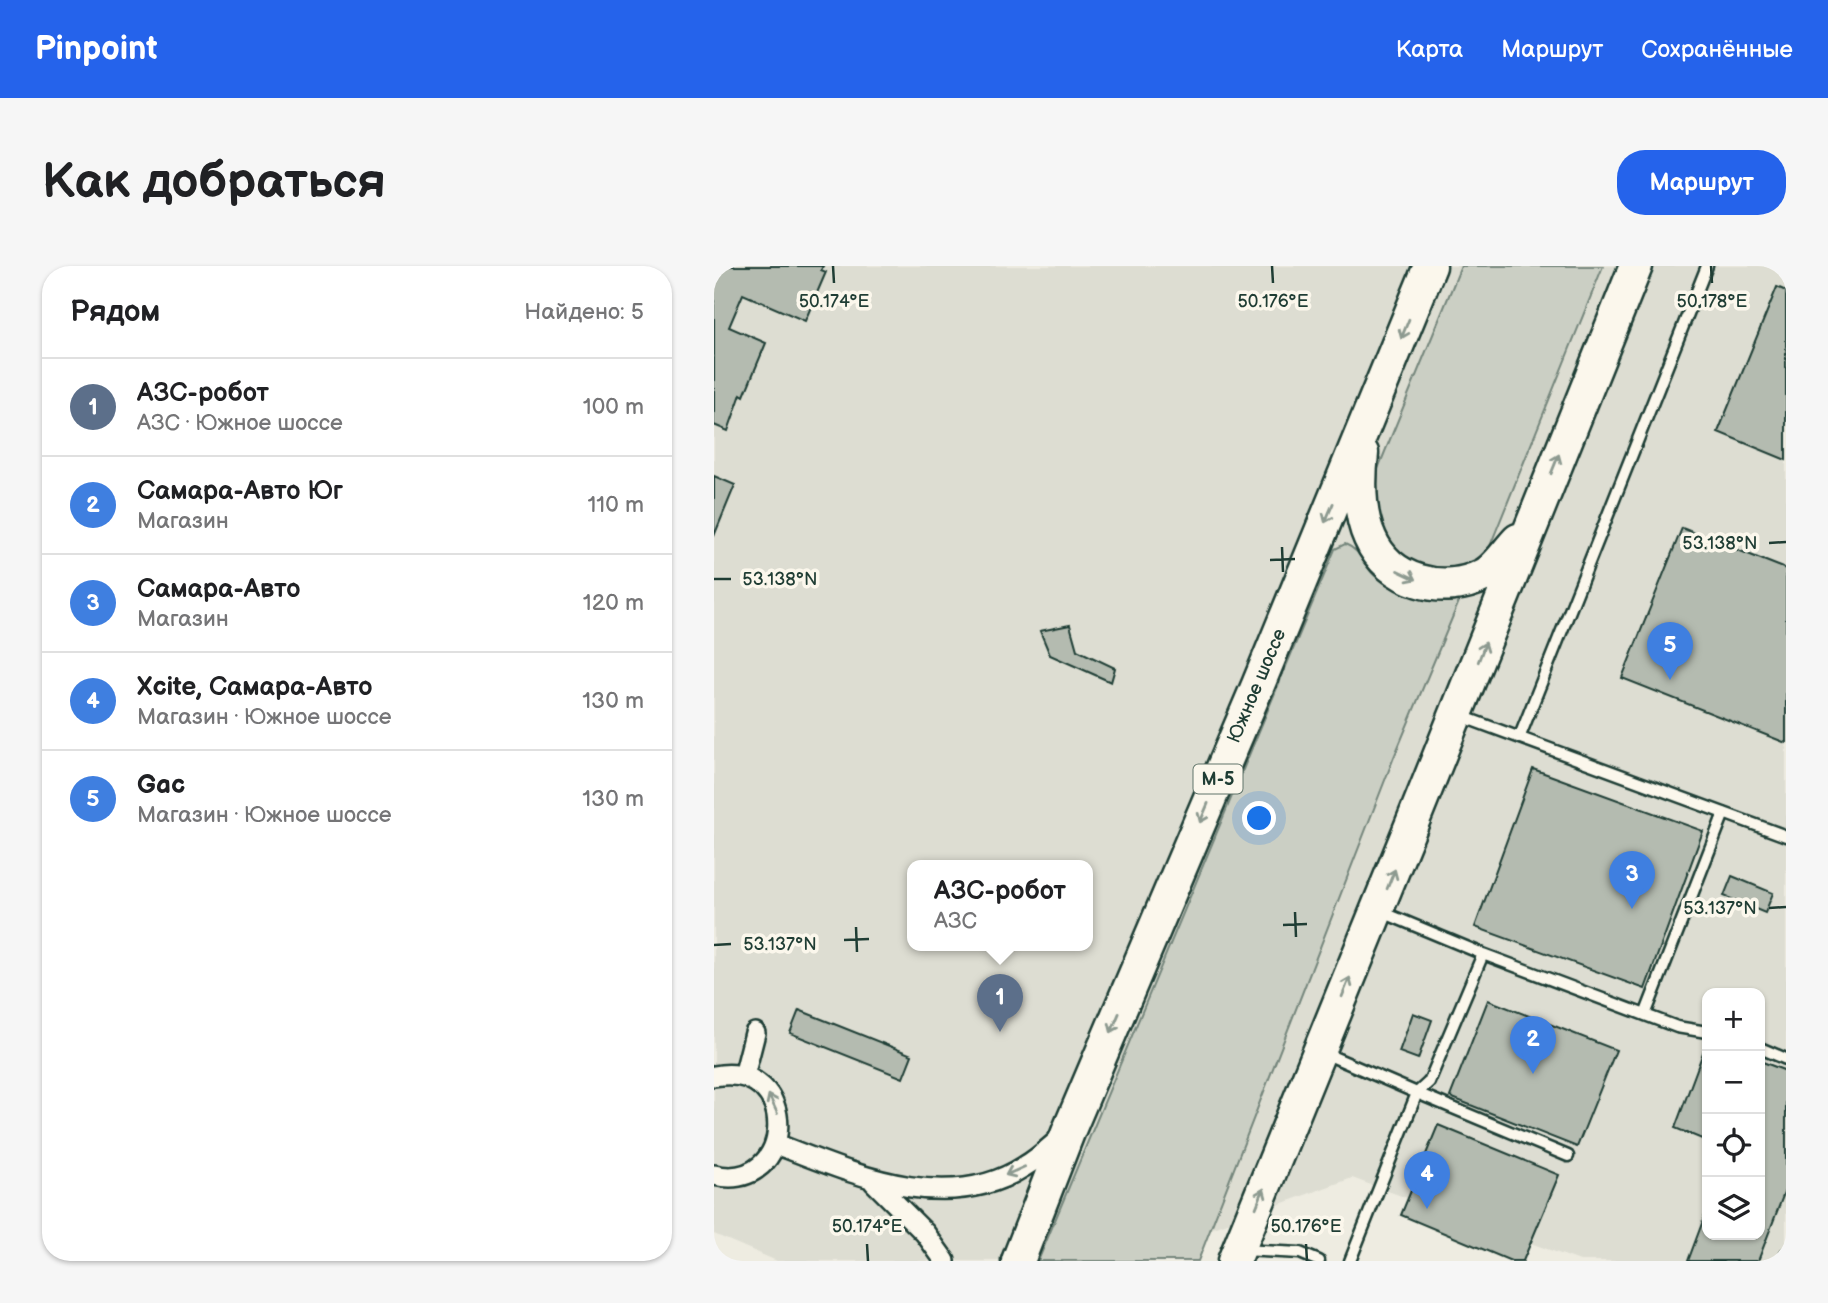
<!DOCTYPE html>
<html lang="ru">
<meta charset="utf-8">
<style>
:root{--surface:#fff;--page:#f6f6f6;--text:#202124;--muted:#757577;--line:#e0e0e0;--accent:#2563eb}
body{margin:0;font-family:"Balsamiq Sans",sans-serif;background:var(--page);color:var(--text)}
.controls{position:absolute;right:21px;bottom:21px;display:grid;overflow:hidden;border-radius:14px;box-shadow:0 2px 5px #0004}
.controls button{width:63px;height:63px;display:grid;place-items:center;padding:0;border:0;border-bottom:2px solid var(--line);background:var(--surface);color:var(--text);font:35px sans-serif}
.you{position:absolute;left:546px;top:553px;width:24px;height:24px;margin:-18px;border:5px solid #fff;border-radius:50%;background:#1a73e8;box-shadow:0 0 0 10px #1a73e833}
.badge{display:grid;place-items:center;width:46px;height:46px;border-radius:50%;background:var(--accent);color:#fff;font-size:23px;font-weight:700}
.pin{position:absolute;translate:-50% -58px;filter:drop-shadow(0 2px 4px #0008)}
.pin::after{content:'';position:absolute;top:37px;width:24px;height:21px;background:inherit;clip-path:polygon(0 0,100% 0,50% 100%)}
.popup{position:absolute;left:193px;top:594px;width:186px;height:91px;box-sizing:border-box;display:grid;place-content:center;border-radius:14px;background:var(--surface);filter:drop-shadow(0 2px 5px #0005);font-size:23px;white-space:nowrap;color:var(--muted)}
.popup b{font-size:26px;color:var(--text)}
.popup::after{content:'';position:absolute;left:50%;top:100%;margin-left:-14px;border:14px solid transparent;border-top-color:var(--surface)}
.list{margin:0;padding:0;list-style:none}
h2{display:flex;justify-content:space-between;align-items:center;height:91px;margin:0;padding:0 28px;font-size:30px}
h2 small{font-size:23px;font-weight:400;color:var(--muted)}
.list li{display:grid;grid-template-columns:46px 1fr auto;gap:21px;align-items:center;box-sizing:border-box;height:98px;padding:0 28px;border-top:2px solid var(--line)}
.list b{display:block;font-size:26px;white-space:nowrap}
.list p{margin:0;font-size:23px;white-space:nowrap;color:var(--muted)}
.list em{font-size:23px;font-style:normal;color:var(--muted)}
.icon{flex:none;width:38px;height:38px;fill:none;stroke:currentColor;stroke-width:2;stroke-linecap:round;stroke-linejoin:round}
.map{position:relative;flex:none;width:1072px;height:995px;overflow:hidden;border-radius:28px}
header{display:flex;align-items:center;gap:42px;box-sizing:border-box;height:98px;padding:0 35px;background:var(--accent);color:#fff}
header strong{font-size:33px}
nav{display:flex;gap:38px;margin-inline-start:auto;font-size:24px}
.intro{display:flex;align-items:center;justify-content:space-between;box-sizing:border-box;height:168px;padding:0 42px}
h1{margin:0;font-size:49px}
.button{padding:18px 32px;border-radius:28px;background:var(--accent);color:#fff;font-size:24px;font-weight:700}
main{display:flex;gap:42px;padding:0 42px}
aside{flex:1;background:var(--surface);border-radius:28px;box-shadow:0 2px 5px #0004}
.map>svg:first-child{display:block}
.built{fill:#ddddd2;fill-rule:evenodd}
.green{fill:#cbcfc4;stroke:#75867c;stroke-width:2}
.building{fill:#b4bbb0;stroke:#1f3d34;stroke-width:2}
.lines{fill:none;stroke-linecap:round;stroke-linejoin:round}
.service-casing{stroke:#1f3d34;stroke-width:15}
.minor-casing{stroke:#1f3d34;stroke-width:24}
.primary-casing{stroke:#1f3d34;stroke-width:37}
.service{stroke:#fbf7ec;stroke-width:10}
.minor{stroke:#fbf7ec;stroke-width:19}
.primary{stroke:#fbf7ec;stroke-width:32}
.oneway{stroke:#8d9a90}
.ticks{fill:none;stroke:#1f3d34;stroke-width:2.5}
.labels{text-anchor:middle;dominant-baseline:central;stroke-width:7;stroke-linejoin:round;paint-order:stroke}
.shield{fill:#fbf7ec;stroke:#61756b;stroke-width:2}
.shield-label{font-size:18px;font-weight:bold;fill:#1f3d34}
.street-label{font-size:19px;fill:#1f3d34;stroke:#fbf7ec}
.ticks-label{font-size:18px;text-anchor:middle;fill:#1f3d34;stroke:#fbf7ec;stroke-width:7;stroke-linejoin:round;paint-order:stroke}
</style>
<header>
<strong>Pinpoint</strong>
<nav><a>Карта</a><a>Маршрут</a><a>Сохранённые</a></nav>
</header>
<div class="intro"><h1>Как добраться</h1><a class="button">Маршрут</a></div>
<main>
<aside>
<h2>Рядом<small>Найдено: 5</small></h2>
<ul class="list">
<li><span class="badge" style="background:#5c6f8a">1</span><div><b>АЗС-робот</b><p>АЗС · Южное шоссе</p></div><em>100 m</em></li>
<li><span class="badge" style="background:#3f7fe0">2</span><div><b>Самара-Авто Юг</b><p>Магазин</p></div><em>110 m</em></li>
<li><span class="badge" style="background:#3f7fe0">3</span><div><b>Самара-Авто</b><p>Магазин</p></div><em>120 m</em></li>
<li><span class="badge" style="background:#3f7fe0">4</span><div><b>Xcite, Самара-Авто</b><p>Магазин · Южное шоссе</p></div><em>130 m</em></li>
<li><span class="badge" style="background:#3f7fe0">5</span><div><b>Gac</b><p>Магазин · Южное шоссе</p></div><em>130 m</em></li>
</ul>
</aside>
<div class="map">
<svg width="1072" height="995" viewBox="0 0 1072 995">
<rect width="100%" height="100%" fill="#eeece1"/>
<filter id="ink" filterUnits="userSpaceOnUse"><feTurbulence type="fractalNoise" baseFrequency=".0143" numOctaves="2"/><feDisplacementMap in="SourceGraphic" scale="14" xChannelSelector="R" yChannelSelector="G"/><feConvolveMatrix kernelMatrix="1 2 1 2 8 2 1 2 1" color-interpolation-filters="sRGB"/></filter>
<g filter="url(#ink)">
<!-- built -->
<path class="built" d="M0,0H1072V995H866L638,912L409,995H63L0,968ZM198,600H374V680H198ZM993,727H1046V969H993Z"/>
<!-- green -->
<path class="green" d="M747,0H889L774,285C764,293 755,301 742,304C705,310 656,276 657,237C657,228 660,219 661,210Z
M631,278C647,284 649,299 661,310C685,331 716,334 746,333L680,491L484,995H324L621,283Z"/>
<!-- building -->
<path class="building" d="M0,0H109L107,4L112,6L91,55L29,28L15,61L52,77L30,130L27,128L14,165L0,159Z
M1063,21L1072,25V194L1004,166Z
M0,210L21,219L0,270Z
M968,262L1072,303V477L908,412Z
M356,359L363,384L401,402L397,416L336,389L326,365Z
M819,503L989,565L931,723L761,661Z
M1018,610L1059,627L1051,647L1010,630Z
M774,734L902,784L863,881L736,831Z
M85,744L198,789L189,812L76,767Z
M699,747L718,754L704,793L685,786Z
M993,776V875L961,862Z
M1046,795L1072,805V922L1044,995H974L993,944V969H1046Z
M724,859L845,909L809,995H797L687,949Z"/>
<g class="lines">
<defs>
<path id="service" d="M744,449L1072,570
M806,470L993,0
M769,688L963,761L993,766
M931,749L1010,547
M1046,782L1072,793
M610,787L703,827L715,816L769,688L668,646
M529,984L586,987L605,995
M636,995L703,827L854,890
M1069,995L1072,988"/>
<path id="minor" d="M0,810C88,794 82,928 0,909
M30,810L41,767
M62,878C138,907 233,951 311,900C325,892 337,880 349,870
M160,916L211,967L231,995"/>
<path id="primary" d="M648,187C645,214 644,246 656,272C675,316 729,330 770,309C783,302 794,284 804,274
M304,995L355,864L544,419L716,0
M520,995C655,664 790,332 922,0"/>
</defs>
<!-- service casing -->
<use href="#service" class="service-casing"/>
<!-- minor casing -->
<use href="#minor" class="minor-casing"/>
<!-- primary casing -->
<use href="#primary" class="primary-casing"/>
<!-- service -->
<use href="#service" class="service"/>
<!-- minor -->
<use href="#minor" class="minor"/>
<!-- primary -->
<use href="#primary" class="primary"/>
</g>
<!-- one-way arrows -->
<defs><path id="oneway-shaft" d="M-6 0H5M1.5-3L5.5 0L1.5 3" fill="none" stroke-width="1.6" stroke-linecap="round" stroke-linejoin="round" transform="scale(1.75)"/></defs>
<g class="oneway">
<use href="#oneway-shaft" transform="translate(691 63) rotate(112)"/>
<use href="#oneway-shaft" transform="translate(841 198) rotate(-68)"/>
<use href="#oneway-shaft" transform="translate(615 247) rotate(113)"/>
<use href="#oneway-shaft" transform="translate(693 309) rotate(26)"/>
<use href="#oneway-shaft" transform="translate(768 386) rotate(-69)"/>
<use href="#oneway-shaft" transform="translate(490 547) rotate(113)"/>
<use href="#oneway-shaft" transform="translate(677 613) rotate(-68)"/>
<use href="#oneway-shaft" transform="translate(632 721) rotate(-68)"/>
<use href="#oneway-shaft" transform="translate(401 757) rotate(113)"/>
<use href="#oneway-shaft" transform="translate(59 838) rotate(-115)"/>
<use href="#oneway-shaft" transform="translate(301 905) rotate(156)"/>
<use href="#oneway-shaft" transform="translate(546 932) rotate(-68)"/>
</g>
</g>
<!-- ticks -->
<path class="ticks" d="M119,0L120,17M558,0L559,17M997,0L998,17M1055,277L1072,276M568,281L569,306M556,294L581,293M0,313H17M1055,642L1072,641M581,646L582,671M569,659L593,658M142,661L143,686M130,674L155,673M0,679L17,678M153,978L154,995M592,978L593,995"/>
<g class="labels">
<!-- shield labels -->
<rect class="shield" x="479.5" y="498.5" width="49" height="29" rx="5"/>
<g class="shield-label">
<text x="504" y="513">М-5</text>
</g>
<!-- street labels -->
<g class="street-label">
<text transform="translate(543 420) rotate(-67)">Южное шоссе</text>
</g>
</g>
<g class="ticks-label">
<text x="120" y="41">50.174°E</text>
<text x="559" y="41">50.176°E</text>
<text x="998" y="41">50.178°E</text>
<text x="1006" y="283">53.138°N</text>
<text x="66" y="319">53.138°N</text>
<text x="1006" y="648">53.137°N</text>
<text x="66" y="684">53.137°N</text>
<text x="153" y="966">50.174°E</text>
<text x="592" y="966">50.176°E</text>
</g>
</svg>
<div class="controls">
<button>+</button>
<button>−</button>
<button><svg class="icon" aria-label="locate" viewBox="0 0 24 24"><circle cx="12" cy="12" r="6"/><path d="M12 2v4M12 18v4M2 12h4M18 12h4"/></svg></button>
<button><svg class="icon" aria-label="layers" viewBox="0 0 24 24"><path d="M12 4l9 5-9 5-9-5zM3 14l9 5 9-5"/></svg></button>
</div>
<div class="you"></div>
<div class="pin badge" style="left:286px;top:766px;background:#5c6f8a">1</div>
<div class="popup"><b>АЗС-робот</b>АЗС</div>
<div class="pin badge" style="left:819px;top:808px;background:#3f7fe0">2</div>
<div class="pin badge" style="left:918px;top:643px;background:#3f7fe0">3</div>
<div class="pin badge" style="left:713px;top:943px;background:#3f7fe0">4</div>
<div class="pin badge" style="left:956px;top:414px;background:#3f7fe0">5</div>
</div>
</main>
